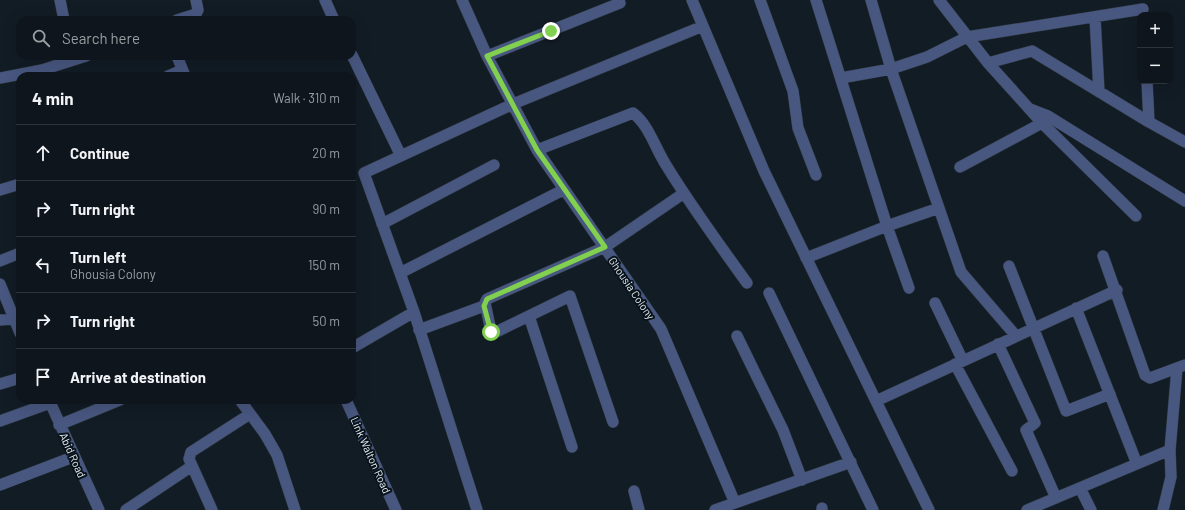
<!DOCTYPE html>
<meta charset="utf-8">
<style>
:root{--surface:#0e151c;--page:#1c2229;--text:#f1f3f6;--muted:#9b9fa3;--line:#2e343b}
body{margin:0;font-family:Barlow,sans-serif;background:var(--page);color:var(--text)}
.controls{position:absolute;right:12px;top:12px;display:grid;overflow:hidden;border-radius:8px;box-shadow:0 4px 16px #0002}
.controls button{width:36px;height:36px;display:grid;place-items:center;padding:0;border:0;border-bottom:1px solid var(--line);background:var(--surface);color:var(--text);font:20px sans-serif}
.stop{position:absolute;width:12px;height:12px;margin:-9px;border:3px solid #82d04f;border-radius:50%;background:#fff}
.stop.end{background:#82d04f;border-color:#fff;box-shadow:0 1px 4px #0008}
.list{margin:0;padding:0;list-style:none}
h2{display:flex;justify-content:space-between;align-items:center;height:52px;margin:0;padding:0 16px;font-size:17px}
h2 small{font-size:13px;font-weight:400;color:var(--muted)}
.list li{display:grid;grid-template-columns:26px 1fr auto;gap:12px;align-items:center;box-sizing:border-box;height:56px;padding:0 16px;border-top:1px solid var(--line)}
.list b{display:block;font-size:15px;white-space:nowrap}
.list p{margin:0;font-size:13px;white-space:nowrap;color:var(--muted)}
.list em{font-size:13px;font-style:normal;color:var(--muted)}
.icon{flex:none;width:22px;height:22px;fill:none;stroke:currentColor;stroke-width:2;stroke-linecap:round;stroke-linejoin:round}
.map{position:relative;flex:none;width:1185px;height:510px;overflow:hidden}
.search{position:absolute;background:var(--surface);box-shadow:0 4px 16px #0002;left:16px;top:16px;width:340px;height:44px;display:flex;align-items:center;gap:10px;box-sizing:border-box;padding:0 14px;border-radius:12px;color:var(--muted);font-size:15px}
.panel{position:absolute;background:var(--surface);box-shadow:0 4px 16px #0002;left:16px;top:72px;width:340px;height:332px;border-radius:12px}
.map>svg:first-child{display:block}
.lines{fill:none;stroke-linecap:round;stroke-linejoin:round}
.minor-casing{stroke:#303942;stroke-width:12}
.minor{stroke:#485780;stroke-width:11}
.route{stroke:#82d04f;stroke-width:5}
.labels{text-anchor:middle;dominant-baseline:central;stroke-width:4;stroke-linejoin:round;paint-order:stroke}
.street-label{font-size:11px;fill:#e7eef4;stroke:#09131b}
</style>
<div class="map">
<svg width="1185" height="510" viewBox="0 0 1185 510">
<rect width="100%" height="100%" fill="#121c25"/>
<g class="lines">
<defs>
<path id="minor" d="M60,0L64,20
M325,0L334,20
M462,0L487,56L537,150L661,329L735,503
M692,0L764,171L929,510
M760,0L793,91L798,128L816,175
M816,0L887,226L909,288
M871,0L891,69L961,272L1016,336
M939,0L988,63L1042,123L1136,216
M1095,17L1099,92
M177,20L196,14L198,10L196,0
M352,55L401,156
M177,56L185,76
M487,56L620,3
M988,63L1032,51L1149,122L1185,142
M168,76L182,70
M0,78L42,70L86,56
M841,78L891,69L927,57L967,37L1143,9
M1147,81L1149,122
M1030,109L1048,116L1185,201
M537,150L633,113C649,125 655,148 666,165C691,206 719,244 747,283
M960,167L1042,123
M0,190L20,184
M382,224L494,165
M1103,256L1145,375L1150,378L1185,365
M806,258L887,226L939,208
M0,261L20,253
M1009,266L1066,411L1110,394
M400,273L563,190
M0,284L20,333
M769,293L873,510
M935,303L963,361
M1076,308L1137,464
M529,316L572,447
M0,320L14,319
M419,330L484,306
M737,336L783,430L802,480
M998,344L1035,423L1026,430L1056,498
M352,348L414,312
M955,364L1012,471
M0,384L20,378
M49,400L99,510
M240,400L265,434L277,455L295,510
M346,400L396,510
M876,401L1117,290
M0,421L50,403
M613,422L570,296L494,333L491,331L485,303L487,299L605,247L684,193
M59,425L120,400
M0,485L73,457
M1080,488L1091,510
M634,491L639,510
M822,508V510
M126,510L192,466
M212,510L189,459L191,452L250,414
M477,510L414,312L364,173L513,104L703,26
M715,510L851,462
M1027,510L1170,450L1177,368
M1163,510L1171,477L1170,450"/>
</defs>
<!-- minor casing -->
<use href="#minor" class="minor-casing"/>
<!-- minor -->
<use href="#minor" class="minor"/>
</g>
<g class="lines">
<!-- route -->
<path class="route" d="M491,332L484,306L487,299L605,247L537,150L487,56L551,31"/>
</g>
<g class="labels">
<!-- street labels -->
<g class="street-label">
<text transform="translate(632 288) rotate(56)">Ghousia Colony</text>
<text transform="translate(73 455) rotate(66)">Abid Road</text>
<text transform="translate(371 455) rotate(66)">Link Walton Road</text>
</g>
</g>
</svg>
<div class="controls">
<button>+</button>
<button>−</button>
</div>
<div class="stop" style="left:491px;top:332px"></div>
<div class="stop end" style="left:551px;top:31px"></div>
<div class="search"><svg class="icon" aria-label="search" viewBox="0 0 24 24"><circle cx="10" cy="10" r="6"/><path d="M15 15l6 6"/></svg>Search here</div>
<section class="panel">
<h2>4 min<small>Walk · 310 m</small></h2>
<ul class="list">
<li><svg class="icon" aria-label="ahead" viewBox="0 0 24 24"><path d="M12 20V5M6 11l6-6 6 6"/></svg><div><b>Continue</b></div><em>20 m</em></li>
<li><svg class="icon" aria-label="right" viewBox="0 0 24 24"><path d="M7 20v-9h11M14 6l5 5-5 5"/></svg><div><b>Turn right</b></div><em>90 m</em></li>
<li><svg class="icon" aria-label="left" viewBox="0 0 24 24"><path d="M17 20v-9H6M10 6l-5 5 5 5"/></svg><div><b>Turn left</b><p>Ghousia Colony</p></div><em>150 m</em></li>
<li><svg class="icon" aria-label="right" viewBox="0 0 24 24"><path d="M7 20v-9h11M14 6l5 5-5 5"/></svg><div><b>Turn right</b></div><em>50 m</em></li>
<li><svg class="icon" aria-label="arrive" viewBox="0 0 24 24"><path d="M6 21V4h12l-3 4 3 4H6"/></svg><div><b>Arrive at destination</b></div></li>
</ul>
</section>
</div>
